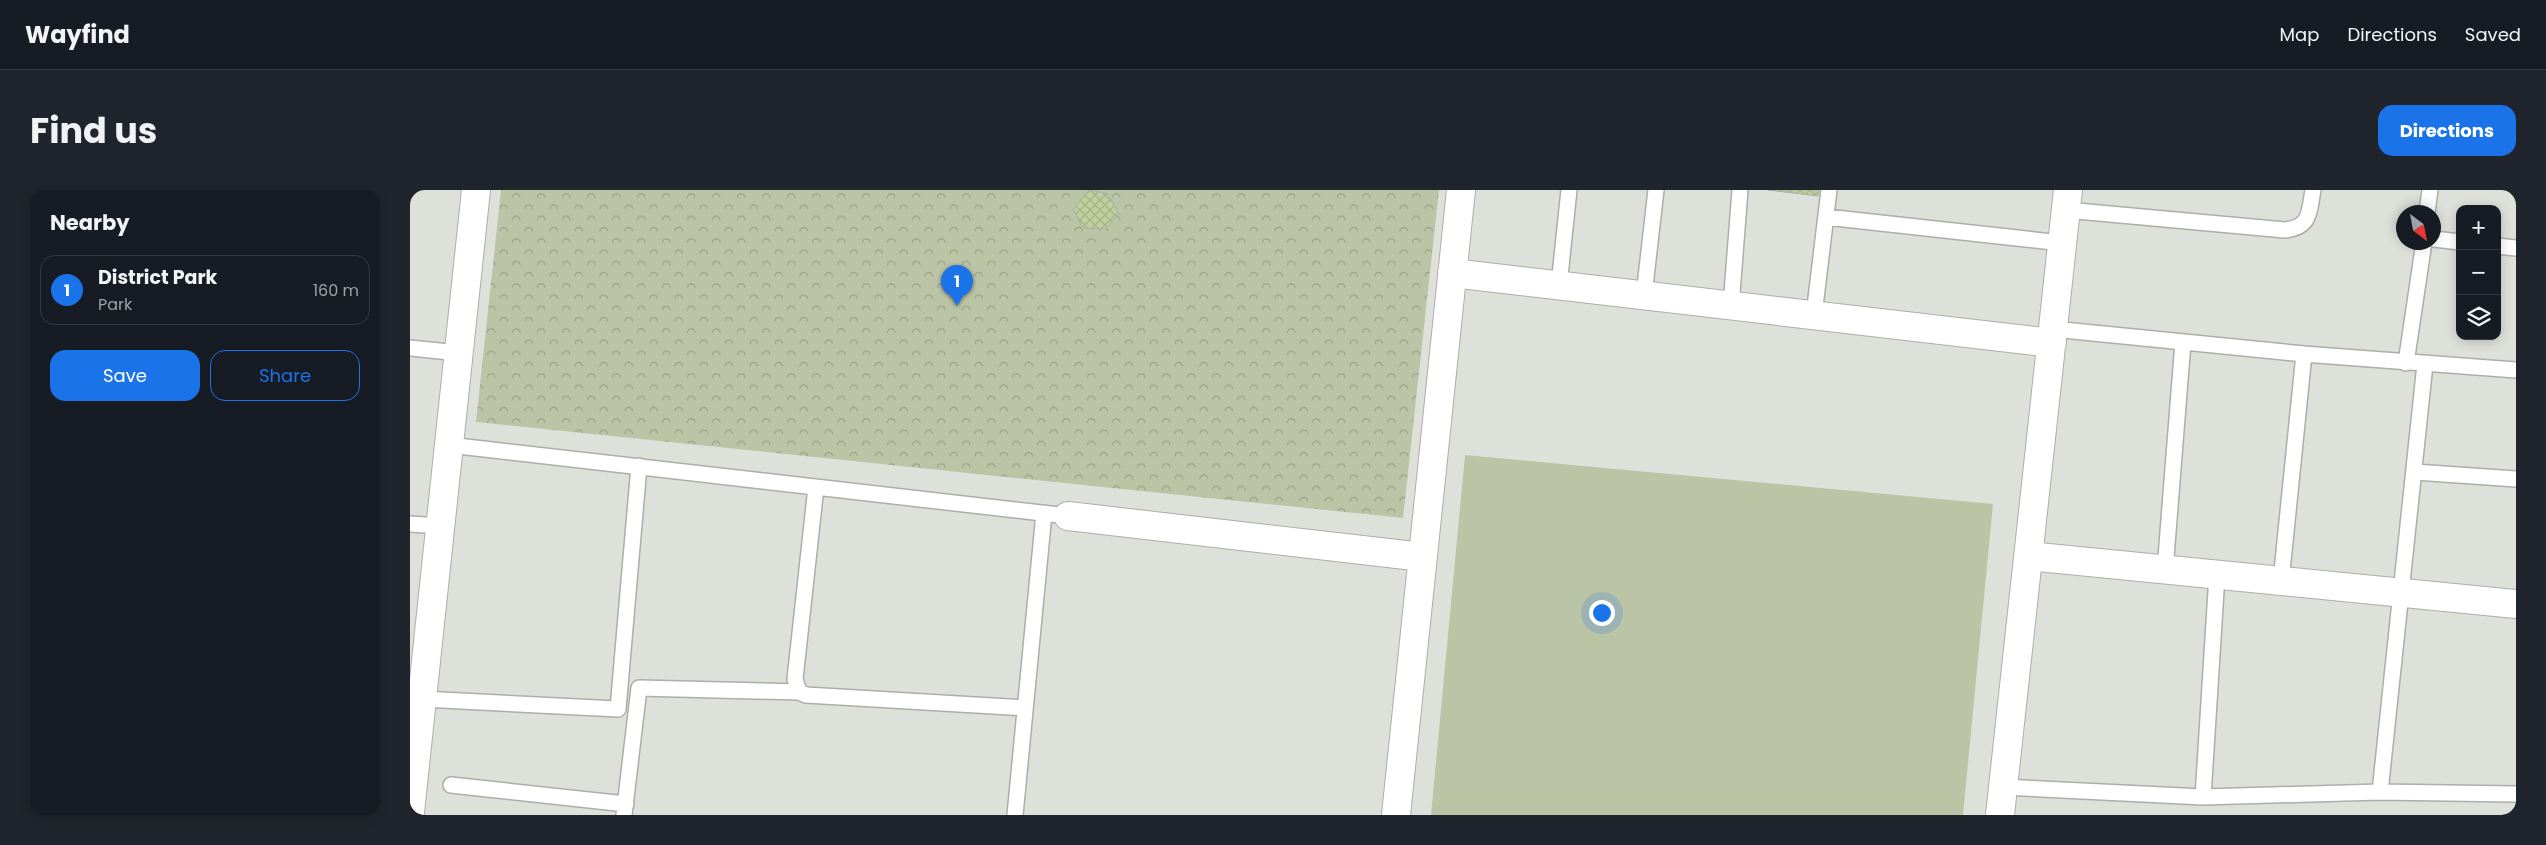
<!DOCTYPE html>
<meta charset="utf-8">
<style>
:root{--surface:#171b24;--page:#20242c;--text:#f1f3f6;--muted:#9ea1a6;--line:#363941;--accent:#1a73e8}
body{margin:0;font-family:Poppins,sans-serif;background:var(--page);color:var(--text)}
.controls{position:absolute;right:15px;top:15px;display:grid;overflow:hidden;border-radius:10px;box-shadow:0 2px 12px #0003}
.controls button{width:45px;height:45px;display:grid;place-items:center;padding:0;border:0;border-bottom:1px solid var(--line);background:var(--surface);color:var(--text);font:25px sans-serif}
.compass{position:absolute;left:1986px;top:15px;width:45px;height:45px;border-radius:50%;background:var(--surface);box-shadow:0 2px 12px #0003;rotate:148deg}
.you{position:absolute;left:1191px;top:422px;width:18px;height:18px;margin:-12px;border:4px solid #fff;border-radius:50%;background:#1a73e8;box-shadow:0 0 0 8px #1a73e833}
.badge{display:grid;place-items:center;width:32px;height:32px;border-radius:50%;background:var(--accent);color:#fff;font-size:16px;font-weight:700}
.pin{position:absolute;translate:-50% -41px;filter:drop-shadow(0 1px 2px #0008)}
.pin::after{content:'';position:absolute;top:26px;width:18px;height:15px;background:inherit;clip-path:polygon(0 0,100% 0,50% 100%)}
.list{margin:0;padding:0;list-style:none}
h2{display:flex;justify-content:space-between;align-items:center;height:65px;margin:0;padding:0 20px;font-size:21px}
h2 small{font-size:16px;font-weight:400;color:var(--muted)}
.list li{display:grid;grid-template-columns:32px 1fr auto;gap:15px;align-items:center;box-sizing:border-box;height:70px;margin:0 10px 10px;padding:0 10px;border:1px solid var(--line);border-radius:15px}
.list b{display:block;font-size:19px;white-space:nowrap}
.list p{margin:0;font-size:16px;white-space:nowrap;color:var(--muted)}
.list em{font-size:16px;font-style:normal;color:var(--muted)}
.actions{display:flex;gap:10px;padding:15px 20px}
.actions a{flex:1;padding:11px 0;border:1px solid var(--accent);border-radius:15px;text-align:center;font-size:18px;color:var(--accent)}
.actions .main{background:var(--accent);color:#fff}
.icon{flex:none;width:28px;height:28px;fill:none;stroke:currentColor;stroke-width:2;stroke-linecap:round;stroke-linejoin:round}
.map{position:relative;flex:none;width:2106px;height:625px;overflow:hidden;border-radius:15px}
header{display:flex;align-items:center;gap:30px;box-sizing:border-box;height:70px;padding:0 25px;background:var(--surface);border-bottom:1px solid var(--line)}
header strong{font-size:24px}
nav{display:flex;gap:28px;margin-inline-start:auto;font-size:18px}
.intro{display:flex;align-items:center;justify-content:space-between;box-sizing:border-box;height:120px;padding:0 30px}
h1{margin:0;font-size:35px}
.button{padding:12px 22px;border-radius:15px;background:var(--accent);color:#fff;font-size:18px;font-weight:700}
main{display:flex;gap:30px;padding:0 30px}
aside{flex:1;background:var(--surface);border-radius:15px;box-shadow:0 2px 12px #0003}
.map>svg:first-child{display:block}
.grass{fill:#bcc4a6}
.park{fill:url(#park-crowns)}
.building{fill:url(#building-cross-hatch);stroke:#adafa9}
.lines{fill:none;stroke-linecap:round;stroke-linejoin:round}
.service-casing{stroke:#acaea8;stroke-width:18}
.minor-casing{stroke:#acaea8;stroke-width:30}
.service{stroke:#fff;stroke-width:15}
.minor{stroke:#fff;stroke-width:28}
</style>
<header>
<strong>Wayfind</strong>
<nav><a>Map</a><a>Directions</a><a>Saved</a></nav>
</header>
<div class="intro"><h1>Find us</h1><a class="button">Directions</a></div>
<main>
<aside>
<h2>Nearby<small></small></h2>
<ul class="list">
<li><span class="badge">1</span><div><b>District Park</b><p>Park</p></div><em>160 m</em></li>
</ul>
<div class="actions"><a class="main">Save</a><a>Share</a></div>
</aside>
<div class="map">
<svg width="2106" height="625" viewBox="0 0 2106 625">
<defs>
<pattern id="park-crowns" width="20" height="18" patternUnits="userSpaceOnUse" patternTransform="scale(1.25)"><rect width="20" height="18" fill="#bcc4a6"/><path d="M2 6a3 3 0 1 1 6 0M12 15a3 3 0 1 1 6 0" fill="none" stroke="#99a088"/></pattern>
<pattern id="building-cross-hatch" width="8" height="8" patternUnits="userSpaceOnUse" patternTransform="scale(1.25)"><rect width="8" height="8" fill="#c1cf9c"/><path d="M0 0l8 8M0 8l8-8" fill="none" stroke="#a6b287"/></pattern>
</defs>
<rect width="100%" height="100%" fill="#dee0da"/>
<!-- grass -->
<path class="grass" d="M1055,265L1583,314L1553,625H1021Z"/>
<!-- park -->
<path class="park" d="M91,0H1029L993,328L66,232Z"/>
<!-- building -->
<path class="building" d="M679,0L698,4L709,24L695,39L673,38L663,19Z
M1358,0H1409L1408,6Z"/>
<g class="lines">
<defs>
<path id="service" d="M1656,20L1875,40C1901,37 1899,22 1903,0
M2017,22L2020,0
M1416,27L1652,53
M2024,49L2050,52
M2087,56L2106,58
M1149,95L1159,0
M1234,105L1246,0
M1321,116L1330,0
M1404,125L1419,0
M1643,139L1894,164L2106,180
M0,158L49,163
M1996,173L2014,52
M2015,174L1970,602L2106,604
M39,255L658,326
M2005,282L2106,289
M406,297L385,489L389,502L396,505L615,518
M0,334L30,336
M1755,380L1773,152
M1871,391L1894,164
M12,509L208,519L229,276
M41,595L216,614
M1593,597L1793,607L1807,385
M1793,607L1970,602
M214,625L229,498L389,502
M605,625L634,323"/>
<path id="minor" d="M1042,83L1642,153
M658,326L1013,367
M1618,366L2106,414
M0,622L66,0
M986,625L1051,0
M1590,625L1658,0"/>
</defs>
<!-- service casing -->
<use href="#service" class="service-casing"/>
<!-- minor casing -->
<use href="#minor" class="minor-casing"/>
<!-- service -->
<use href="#service" class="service"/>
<!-- minor -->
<use href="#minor" class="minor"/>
</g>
</svg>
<div class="controls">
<button>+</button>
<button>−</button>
<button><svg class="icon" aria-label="layers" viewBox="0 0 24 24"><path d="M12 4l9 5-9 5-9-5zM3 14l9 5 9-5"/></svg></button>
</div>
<svg class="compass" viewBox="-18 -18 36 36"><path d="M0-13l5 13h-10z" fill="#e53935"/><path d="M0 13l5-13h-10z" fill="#9ea1a6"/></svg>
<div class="you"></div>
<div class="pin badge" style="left:547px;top:116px">1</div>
</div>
</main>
